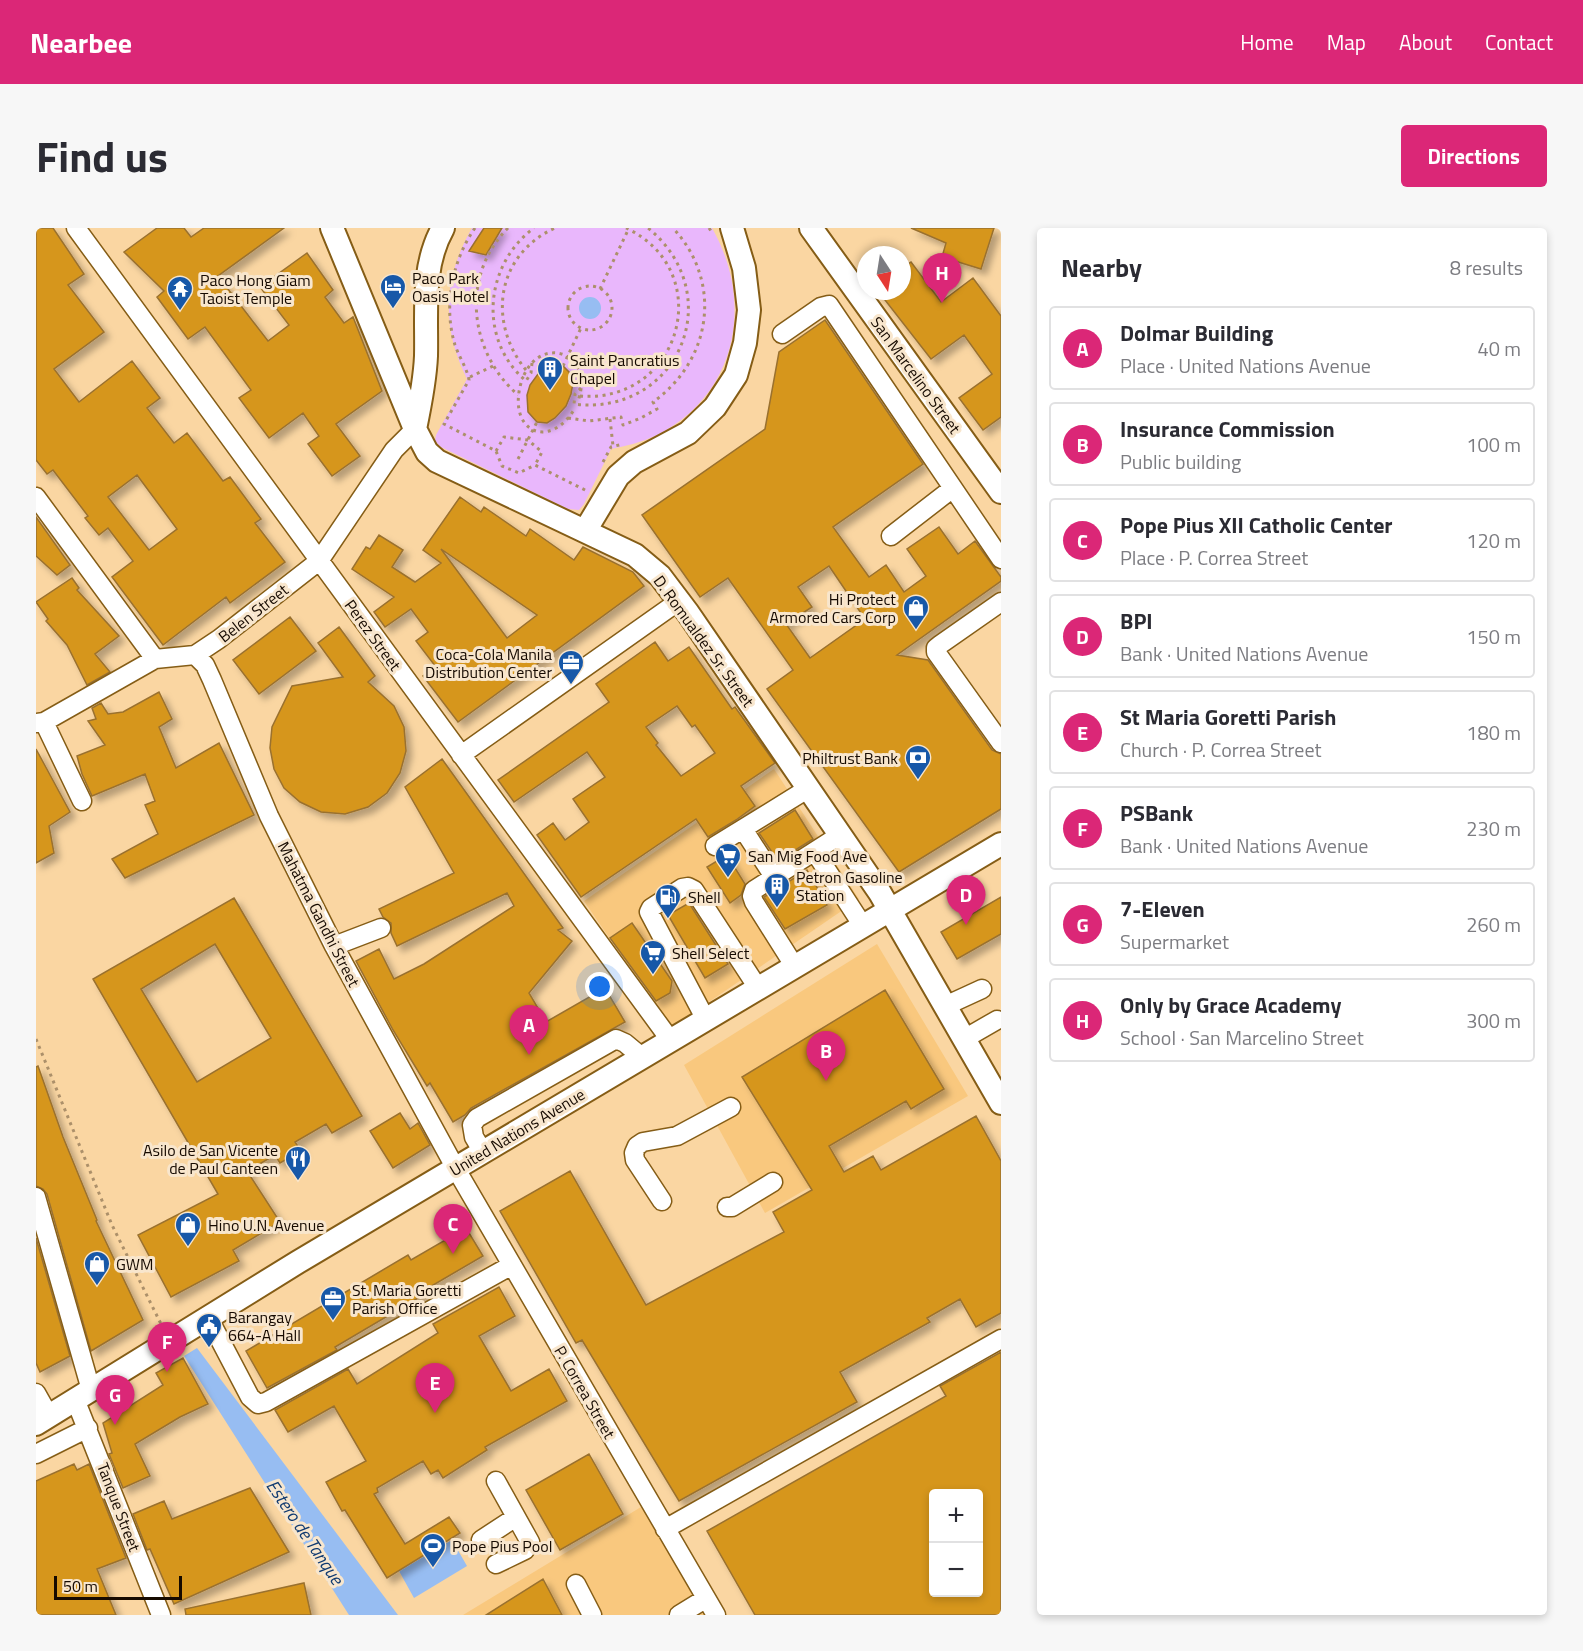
<!DOCTYPE html>
<meta charset="utf-8">
<style>
:root{--surface:#fff;--page:#f7f7f7;--text:#2b2b33;--muted:#7c7c81;--line:#e1e1e2;--accent:#db2777}
body{margin:0;font-family:"Titillium Web",sans-serif;background:var(--page);color:var(--text)}
.controls{position:absolute;right:18px;bottom:18px;display:grid;overflow:hidden;border-radius:6px;box-shadow:0 3px 9px #0003}
.controls button{width:54px;height:54px;display:grid;place-items:center;padding:0;border:0;border-bottom:2px solid var(--line);background:var(--surface);color:var(--text);font:30px sans-serif}
.compass{position:absolute;left:821px;top:18px;width:54px;height:54px;border-radius:50%;background:var(--surface);box-shadow:0 3px 9px #0003;rotate:168deg}
.scale{position:absolute;left:18px;bottom:15px;width:128px;box-sizing:border-box;padding-left:6px;border:3px solid #160a00;border-top:0;font-size:16px;line-height:21px;white-space:nowrap;color:#160a00;-webkit-text-stroke:4px #f8e6cd;paint-order:stroke}
.you{position:absolute;left:564px;top:759px;width:21px;height:21px;margin:-15px;border:4px solid #fff;border-radius:50%;background:#1a73e8;box-shadow:0 0 0 9px #1a73e833}
.badge{display:grid;place-items:center;width:39px;height:39px;border-radius:50%;background:var(--accent);color:#fff;font-size:20px;font-weight:700}
.pin{position:absolute;translate:-50% -50px;filter:drop-shadow(0 2px 3px #0008)}
.pin::after{content:'';position:absolute;top:32px;width:21px;height:18px;background:inherit;clip-path:polygon(0 0,100% 0,50% 100%)}
.list{margin:0;padding:0;list-style:none}
h2{display:flex;justify-content:space-between;align-items:center;height:78px;margin:0;padding:0 24px;font-size:26px}
h2 small{font-size:20px;font-weight:400;color:var(--muted)}
.list li{display:grid;grid-template-columns:39px 1fr auto;gap:18px;align-items:center;box-sizing:border-box;height:84px;margin:0 12px 12px;padding:0 12px;border:2px solid var(--line);border-radius:6px}
.list b{display:block;font-size:22px;white-space:nowrap}
.list p{margin:0;font-size:20px;white-space:nowrap;color:var(--muted)}
.list em{font-size:20px;font-style:normal;color:var(--muted)}
.map{position:relative;flex:none;width:965px;height:1387px;overflow:hidden;border-radius:6px}
header{display:flex;align-items:center;gap:36px;box-sizing:border-box;height:84px;padding:0 30px;background:var(--accent);color:#fff}
header strong{font-size:28px}
nav{display:flex;gap:33px;margin-inline-start:auto;font-size:21px}
.intro{display:flex;align-items:center;justify-content:space-between;box-sizing:border-box;height:144px;padding:0 36px}
h1{margin:0;font-size:42px}
.button{padding:15px 27px;border-radius:6px;background:var(--accent);color:#fff;font-size:21px;font-weight:700}
main{display:flex;gap:36px;padding:0 36px}
aside{flex:1;background:var(--surface);border-radius:6px;box-shadow:0 3px 9px #0003}
.map>svg:first-child{display:block}
.built{fill:#f9c87e}
.green{fill:#e9b7fc}
.water{fill:#97bdf2}
.building{fill:#d6961f;stroke:#9a712f;stroke-width:1.5;fill-rule:evenodd;filter:url(#shadow)}
.lines{fill:none;stroke-linecap:round;stroke-linejoin:round}
.minor-casing{stroke:#855d16;stroke-width:21}
.major-casing{stroke:#855d16;stroke-width:26}
.path{stroke:#ac906a;stroke-width:3;stroke-dasharray:3 4.5;stroke-linecap:butt}
.minor{stroke:#fff;stroke-width:18}
.major{stroke:#fff;stroke-width:22}
.labels{text-anchor:middle;dominant-baseline:central;stroke-width:6;stroke-linejoin:round;paint-order:stroke}
.poi-label{font-size:16px;fill:#160a00;stroke:#f8e6cd;text-anchor:start}
.street-label{font-size:16px;fill:#160a00;stroke:#f8e6cd}
.water-label{font-size:18px;font-style:italic;fill:#103a70;stroke:#f8e6cd}
</style>
<header>
<strong>Nearbee</strong>
<nav><a>Home</a><a>Map</a><a>About</a><a>Contact</a></nav>
</header>
<div class="intro"><h1>Find us</h1><a class="button">Directions</a></div>
<main>
<div class="map">
<svg width="965" height="1387" viewBox="0 0 965 1387">
<defs>
<filter id="shadow"><feDropShadow dx="5.5" dy="5.5" stdDeviation="3" flood-color="#0004"/></filter>
</defs>
<rect width="100%" height="100%" fill="#fad6a2"/>
<!-- built -->
<path class="built" d="M738,541L823,671L635,800L548,673Z
M841,716L932,868L729,985L648,837Z
M605,1279L677,1387H427Z"/>
<!-- green -->
<path class="green" d="M436,0H676C719,75 701,168 619,208C605,214 591,218 575,221L548,276L543,282L532,281L405,219L399,213L400,207L431,151C405,98 407,51 436,0Z"/>
<!-- water -->
<path class="water" d="M543 80a11 11 0 1 1 22 0a11 11 0 1 1-22 0Z
M161,1120L362,1387H313L148,1128Z
M416,1312L431,1338L378,1370L363,1343Z"/>
<!-- building -->
<path class="building" d="M0,0H17L48,46L32,57L68,104L18,141L43,174L96,133L124,170L111,180L138,215L151,205L187,253L194,249L225,291L219,295L249,334L194,375L190,369L127,417L76,349L97,333L72,300L63,307L49,290L52,288L17,242L11,246L0,232ZM101,247L141,301L113,322L72,269Z
M121,0H148L155,9L168,0H248L182,48L232,113L253,97L224,59L271,25L297,62L289,69L308,95L317,89L346,163L300,196L324,228L296,248L272,216L283,208L267,185L233,210L203,170L215,162L169,99L152,111L121,69L128,63L88,24Z
M448,0H466L450,27L433,23Z
M875,0H958L945,41L906,29L910,15Z
M875,34L905,74L937,50L965,88V189L947,202L923,170L956,146L928,107L895,131L842,63H866V40Z
M789,92L887,236L797,299L833,349L850,337L868,364L890,348L871,321L903,299L922,326L939,313L965,349V353L861,427L892,432L956,522L965,526V581L863,644L731,461L757,442L692,350L664,369L606,287L729,201L743,124ZM793,338L829,391L774,430L750,396L776,379L762,359Z
M517,136L527,138L533,144L537,155L535,166L530,178L519,190L511,195L501,194L492,184L491,167L494,157L502,146Z
M424,269L445,284L448,279L490,308L494,301L538,332L547,319L597,344L608,358L422,494L387,448L400,439L380,413L392,404L375,381L349,399L338,384L358,369L316,341L330,319L334,321L343,307L367,322L356,339L379,354L405,335L387,322ZM405,321L501,387L471,410Z
M0,289L34,337L21,347L0,328Z
M36,350L43,360L41,362L83,408L59,426L74,444L51,457L31,417L10,393L12,391L0,374Z
M254,389L280,423L223,466L197,432Z
M303,399L339,448L332,454L358,478L368,499L370,523L364,545L351,565L332,579L309,586L285,584L264,574L248,560L238,541L234,520L236,499L256,458L307,449L282,415Z
M619,414L632,433L653,419L696,481L699,479L739,535L705,558L719,578L700,592L672,609L660,591L545,669L501,607L517,595L529,612L553,594L537,571L569,549L551,524L478,574L462,552L573,474L560,456ZM641,478L656,499L659,497L679,525L645,548L620,517L622,515L610,499Z
M123,464L136,491L123,499L140,540L183,515L218,587L89,650L76,631L122,606L109,577L119,573L109,546L56,568L46,546L41,528L69,517L52,493L60,491L56,480L65,475L72,486L87,484Z
M0,521L34,584L13,598L18,625L0,635Z
M406,531L527,700L522,702L536,713L493,765L510,794L569,760L589,794L435,880L429,887L417,894L394,855L391,858L357,802L320,733L343,721L358,751L388,736L478,678L471,665L361,718L355,705V695L347,689L343,681L418,645L369,559Z
M759,582L777,611L742,633L723,605Z
M691,627L709,656L705,667L694,675L671,639Z
M771,642L791,677L749,701L728,669Z
M965,669V706L921,731L905,704Z
M198,670L326,888L296,905L290,896L259,914L265,923L244,935L239,927L211,943L244,994L197,1022L203,1033L135,1069L102,1007L182,966L57,751ZM179,716L235,810L161,854L105,761Z
M653,675L692,736L669,750L632,687Z
M596,695L636,753L634,765L620,773L574,710Z
M849,762L908,861L875,881L870,873L793,918L808,944L837,928L845,942L940,888L965,933V1085L940,1099L924,1071L891,1090L894,1094L804,1144L821,1174L643,1273L546,1112L540,1115L464,983L534,943L610,1077L748,1004L737,984L776,962L706,849Z
M2,838L27,909L61,992L60,993L107,1092L55,1123L11,966L7,961L0,958V839Z
M364,885L374,901L382,895L394,917L357,940L334,903Z
M430,1000L447,1028L392,1060L394,1063L299,1119L301,1122L231,1160L210,1123L372,1027L375,1032Z
M0,1010L34,1128L4,1144L0,1135Z
M463,1059L479,1088L443,1108L475,1163L513,1141L531,1173L449,1219L451,1222L407,1250L402,1242L395,1246L387,1233L341,1260L342,1264L338,1266L369,1316L413,1289L424,1305L351,1350L309,1282L306,1283L290,1254L330,1233L298,1178L252,1204L239,1182L312,1141L321,1156L402,1105L397,1096Z
M965,1124V1387H719L671,1303L910,1168L904,1158ZM897,1266H942V1365H897Z
M147,1130L172,1176L144,1189L99,1216L114,1248L87,1260L73,1226L76,1225L67,1195L127,1157L120,1145Z
M553,1226L587,1286L524,1322L490,1262Z
M38,1236L41,1242L53,1236L90,1330L61,1341L80,1387H0V1253Z
M214,1260L253,1324L138,1376L114,1321L111,1322L97,1286L128,1273L136,1291Z
M507,1351L526,1387H450Z
M268,1355L275,1387H150L149,1381Z"/>
<g class="lines">
<defs>
<path id="minor" d="M40,0L635,813
M746,106L785,79L793,77L965,331
M0,269L119,431
M855,308L917,260
M965,374L905,416L900,420V424L965,515
M159,427L169,437L176,452L233,588L298,718L420,941L680,1387
M8,494L46,573
M0,495L8,494L119,431L159,427L183,411L283,333L358,222L379,201
M425,527L643,373
M707,601L738,649
M679,618L773,560
M779,624L827,698
M298,718L345,700
M759,739L718,674L716,668L718,662L804,607
M909,778L946,761
M670,792L613,684L615,680L646,660L652,659L658,662L722,760
M928,811L961,792
M447,924L438,909L436,897L441,890L580,811L589,815L607,830
M0,969L55,1162
M626,973L599,932L598,925L601,918L607,914L641,908L695,879
M691,979H696L737,954
M172,1089L214,1169L222,1176L230,1174L476,1037
M0,1165L13,1188
M39,1171L125,1387
M0,1226L52,1200
M460,1253L494,1314L489,1322L460,1336
M629,1301L965,1111
M445,1312L480,1289
M540,1356L556,1387
M643,1387L669,1371"/>
<path id="major" d="M296,0L379,201L391,224L401,233L599,327L624,348L652,385L844,665L965,875
M775,0L965,264
M379,201C384,177 389,152 390,128C391,84 385,39 407,0
M549,303L582,248L598,234L652,205L679,179L700,147L709,115L713,82L708,40L696,0
M0,1196L262,1034L965,616"/>
</defs>
<!-- minor casing -->
<use href="#minor" class="minor-casing"/>
<!-- major casing -->
<use href="#major" class="major-casing"/>
<!-- path -->
<path class="path" d="M439,0C416,33 407,78 419,117C423,129 431,140 433,152L408,196L460,223L466,238L483,245L499,237L551,263
M472,0C424,48 433,124 482,167
M673,0L677,6
M532 80a22 22 0 1 1 44 0a22 22 0 1 1-44 0Z
M564,61L593,0
M496,135L495,145L490,153C442,112 448,37 498,0
M527,138L545,100
M490,142C451,94 460,27 519,0
M488,147C507,106 559,126 542,173
M434,149L457,138
M485,155C471,204 514,223 539,180
M545,160L539,166L538,176C642,189 694,67 612,0
M544,168C645,176 682,43 590,0
M532,190L553,193L585,189L587,197L605,190L621,181L617,174C676,132 687,54 637,0
M574,191L577,218
M460,223L468,209L492,212L506,224L499,237
M482,231L501,194
M567,234L575,219L587,216
M0,811L76,997L126,1098"/>
<!-- minor -->
<use href="#minor" class="minor"/>
<!-- major -->
<use href="#major" class="major"/>
</g>
<!-- icons -->
<defs>
<symbol id="hotel-pin" viewBox="-11 -11 22 30"><path d="M0 17L-7.5 6A9.5 9.5 0 1 1 7.5 6Z" fill="#1758a8" stroke="#f8e6cd"/><path d="M-6-4.5h1.5V1H6V5H4.5V3h-9V5H-6ZM-4 0a1.8 1.8 0 1 1 3.6 0ZM.5 0V-2.5h3Q6-2.5 6 0Z" fill="#fff"/></symbol>
<symbol id="temple-pin" viewBox="-11 -11 22 30"><path d="M0 17L-7.5 6A9.5 9.5 0 1 1 7.5 6Z" fill="#1758a8" stroke="#f8e6cd"/><path d="M0-6L5-2H3V0L6.5 2.5H4V6H1.5V3h-3V6H-4V2.5H-6.5L-3 0V-2H-5Z" fill="#fff"/></symbol>
<symbol id="building-pin" viewBox="-11 -11 22 30"><path d="M0 17L-7.5 6A9.5 9.5 0 1 1 7.5 6Z" fill="#1758a8" stroke="#f8e6cd"/><path d="M-4-6H4V6H1V3H-1V6H-4ZM-2.5-4.3h1.7v1.8h-1.7ZM.8-4.3h1.7v1.8H.8ZM-2.5-1h1.7V.8h-1.7ZM.8-1h1.7V.8H.8Z" fill="#fff"/></symbol>
<symbol id="shop-pin" viewBox="-11 -11 22 30"><path d="M0 17L-7.5 6A9.5 9.5 0 1 1 7.5 6Z" fill="#1758a8" stroke="#f8e6cd"/><path d="M-5-2.5h2.3a2.7 3.5 0 0 1 5.4 0H5L5.5 6h-11ZM-1.5-2.5h3a1.5 2.3 0 0 0-3 0Z" fill="#fff"/></symbol>
<symbol id="office-pin" viewBox="-11 -11 22 30"><path d="M0 17L-7.5 6A9.5 9.5 0 1 1 7.5 6Z" fill="#1758a8" stroke="#f8e6cd"/><path d="M-6-3h4V-5.5h4V-3h4V5H-6ZM-1-4.5V-3h2v-1.5ZM-6 0V1H6V0Z" fill="#fff"/></symbol>
<symbol id="bank-pin" viewBox="-11 -11 22 30"><path d="M0 17L-7.5 6A9.5 9.5 0 1 1 7.5 6Z" fill="#1758a8" stroke="#f8e6cd"/><path d="M-6-4H6V4H-6ZM0-2.3a2.3 2.3 0 1 0 0 4.6a2.3 2.3 0 1 0 0-4.6Z" fill="#fff"/></symbol>
<symbol id="supermarket-pin" viewBox="-11 -11 22 30"><path d="M0 17L-7.5 6A9.5 9.5 0 1 1 7.5 6Z" fill="#1758a8" stroke="#f8e6cd"/><path d="M-6-5.5h2.5l.6 2H6L4.5 2H-2.5L-4.4-4H-6ZM-1.5 3.2a1.3 1.3 0 1 0 .1 0ZM3 3.2a1.3 1.3 0 1 0 .1 0Z" fill="#fff"/></symbol>
<symbol id="fuel-pin" viewBox="-11 -11 22 30"><path d="M0 17L-7.5 6A9.5 9.5 0 1 1 7.5 6Z" fill="#1758a8" stroke="#f8e6cd"/><path d="M-5.5-6h7V0h2V4h1.3V-2.5L3-4.5l.8-.8L6-3V5H2.5V1h-1V6h-7ZM-4.2-4.7v3.2H.2V-4.7Z" fill="#fff"/></symbol>
<symbol id="restaurant-pin" viewBox="-11 -11 22 30"><path d="M0 17L-7.5 6A9.5 9.5 0 1 1 7.5 6Z" fill="#1758a8" stroke="#f8e6cd"/><path d="M-5-6h1v4h1v-4h1v4h1v-4h1v5L-1.5 .5V6h-2V.5L-5-1ZM5-6V6H3V1.5H1.5Q1.5-4 5-6Z" fill="#fff"/></symbol>
<symbol id="civic-pin" viewBox="-11 -11 22 30"><path d="M0 17L-7.5 6A9.5 9.5 0 1 1 7.5 6Z" fill="#1758a8" stroke="#f8e6cd"/><path d="M-.6-6.5H3V-4.5H.6V-3L4-1V1h2V6H-6V1h2V-1L-.6-3ZM-1.2 2.5V6h2.4V2.5Z" fill="#fff"/></symbol>
<symbol id="stadium-pin" viewBox="-11 -11 22 30"><path d="M0 17L-7.5 6A9.5 9.5 0 1 1 7.5 6Z" fill="#1758a8" stroke="#f8e6cd"/><path d="M0-5a6.5 5 0 1 0 0 10a6.5 5 0 1 0 0-10ZM-3.5-1.8h7v3.6h-7Z" fill="#fff"/></symbol>
</defs>
<g fill-rule="evenodd">
<use href="#hotel-pin" x="342" y="44" width="30" height="40"/>
<use href="#temple-pin" x="129" y="46" width="30" height="40"/>
<use href="#building-pin" x="499" y="126" width="30" height="40"/>
<use href="#shop-pin" x="865" y="365" width="30" height="40"/>
<use href="#office-pin" x="520" y="420" width="30" height="40"/>
<use href="#bank-pin" x="867" y="515" width="30" height="40"/>
<use href="#supermarket-pin" x="677" y="613" width="30" height="40"/>
<use href="#building-pin" x="726" y="643" width="30" height="40"/>
<use href="#fuel-pin" x="617" y="654" width="30" height="40"/>
<use href="#supermarket-pin" x="602" y="710" width="30" height="40"/>
<use href="#restaurant-pin" x="247" y="916" width="30" height="40"/>
<use href="#shop-pin" x="137" y="982" width="30" height="40"/>
<use href="#shop-pin" x="46" y="1021" width="30" height="40"/>
<use href="#office-pin" x="282" y="1056" width="30" height="40"/>
<use href="#civic-pin" x="158" y="1083" width="30" height="40"/>
<use href="#stadium-pin" x="382" y="1303" width="30" height="40"/>
</g>
<g class="labels">
<!-- poi labels -->
<g class="poi-label">
<text x="376" y="50">Paco Park<tspan x="376" dy="18">Oasis Hotel</tspan></text>
<text x="164" y="52">Paco Hong Giam<tspan x="164" dy="18">Taoist Temple</tspan></text>
<text x="534" y="132">Saint Pancratius<tspan x="534" dy="18">Chapel</tspan></text>
<text x="860" y="371" text-anchor="end">Hi Protect<tspan x="860" dy="18">Armored Cars Corp</tspan></text>
<text x="516" y="426" text-anchor="end">Coca-Cola Manila<tspan x="516" dy="18">Distribution Center</tspan></text>
<text x="862" y="530" text-anchor="end">Philtrust Bank</text>
<text x="712" y="628">San Mig Food Ave</text>
<text x="760" y="649">Petron Gasoline<tspan x="760" dy="18">Station</tspan></text>
<text x="652" y="669">Shell</text>
<text x="636" y="725">Shell Select</text>
<text x="242" y="922" text-anchor="end">Asilo de San Vicente<tspan x="242" dy="18">de Paul Canteen</tspan></text>
<text x="172" y="997">Hino U.N. Avenue</text>
<text x="80" y="1036">GWM</text>
<text x="316" y="1062">St. Maria Goretti<tspan x="316" dy="18">Parish Office</tspan></text>
<text x="192" y="1089">Barangay<tspan x="192" dy="18">664-A Hall</tspan></text>
<text x="416" y="1318">Pope Pius Pool</text>
</g>
<!-- street labels -->
<g class="street-label">
<text transform="translate(880 147) rotate(54)">San Marcelino Street</text>
<text transform="translate(217 385) rotate(-38)">Belen Street</text>
<text transform="translate(337 407) rotate(54)">Perez Street</text>
<text transform="translate(668 413) rotate(54)">D. Romualdez Sr. Street</text>
<text transform="translate(283 686) rotate(63)">Mahatma Gandhi Street</text>
<text transform="translate(481 904) rotate(-31)">United Nations Avenue</text>
<text transform="translate(549 1164) rotate(60)">P. Correa Street</text>
<text transform="translate(83 1279) rotate(69)">Tanque Street</text>
</g>
<!-- water labels -->
<g class="water-label">
<text transform="translate(269 1304) rotate(56)">Estero de Tanque</text>
</g>
</g>
</svg>
<div class="controls">
<button>+</button>
<button>−</button>
</div>
<svg class="compass" viewBox="-18 -18 36 36"><path d="M0-13l5 13h-10z" fill="#e53935"/><path d="M0 13l5-13h-10z" fill="#7c7c81"/></svg>
<div class="scale">50 m</div>
<div class="you"></div>
<div class="pin badge" style="left:493px;top:827px">A</div>
<div class="pin badge" style="left:790px;top:853px">B</div>
<div class="pin badge" style="left:417px;top:1026px">C</div>
<div class="pin badge" style="left:930px;top:697px">D</div>
<div class="pin badge" style="left:399px;top:1185px">E</div>
<div class="pin badge" style="left:131px;top:1144px">F</div>
<div class="pin badge" style="left:79px;top:1197px">G</div>
<div class="pin badge" style="left:906px;top:75px">H</div>
</div>
<aside>
<h2>Nearby<small>8 results</small></h2>
<ul class="list">
<li><span class="badge">A</span><div><b>Dolmar Building</b><p>Place · United Nations Avenue</p></div><em>40 m</em></li>
<li><span class="badge">B</span><div><b>Insurance Commission</b><p>Public building</p></div><em>100 m</em></li>
<li><span class="badge">C</span><div><b>Pope Pius XII Catholic Center</b><p>Place · P. Correa Street</p></div><em>120 m</em></li>
<li><span class="badge">D</span><div><b>BPI</b><p>Bank · United Nations Avenue</p></div><em>150 m</em></li>
<li><span class="badge">E</span><div><b>St Maria Goretti Parish</b><p>Church · P. Correa Street</p></div><em>180 m</em></li>
<li><span class="badge">F</span><div><b>PSBank</b><p>Bank · United Nations Avenue</p></div><em>230 m</em></li>
<li><span class="badge">G</span><div><b>7-Eleven</b><p>Supermarket</p></div><em>260 m</em></li>
<li><span class="badge">H</span><div><b>Only by Grace Academy</b><p>School · San Marcelino Street</p></div><em>300 m</em></li>
</ul>
</aside>
</main>
